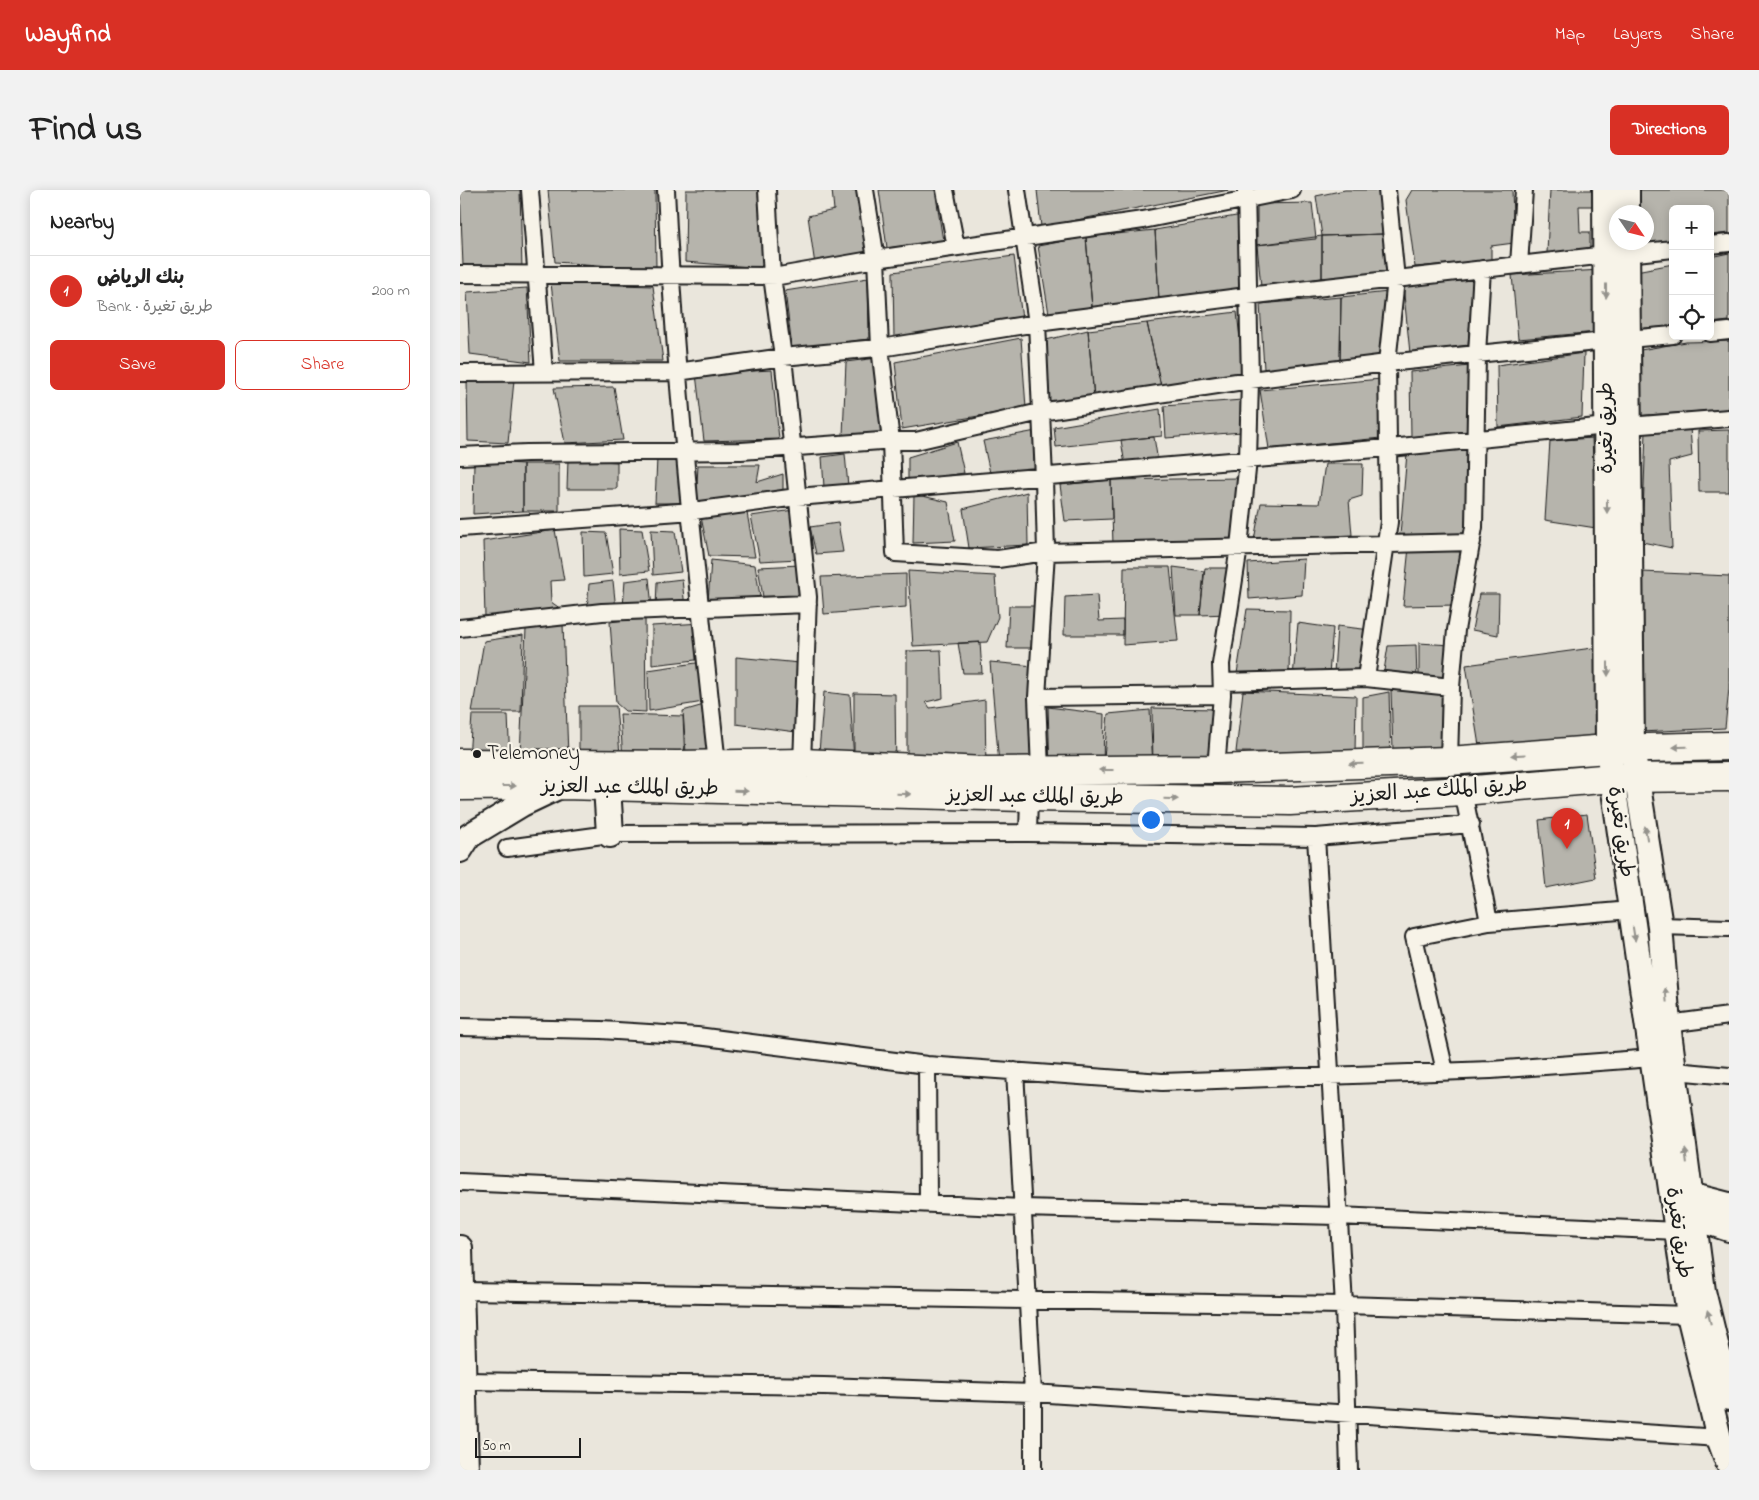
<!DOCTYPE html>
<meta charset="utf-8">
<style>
:root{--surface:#fff;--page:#f2f2f2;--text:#222;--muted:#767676;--line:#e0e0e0;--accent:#d93025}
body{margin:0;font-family:"Indie Flower","Playpen Sans Arabic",sans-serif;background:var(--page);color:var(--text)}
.controls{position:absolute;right:15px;top:15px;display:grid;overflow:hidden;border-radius:8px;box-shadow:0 2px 12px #0003}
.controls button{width:45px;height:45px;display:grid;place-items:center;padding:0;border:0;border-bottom:1px solid var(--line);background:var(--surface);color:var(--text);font:25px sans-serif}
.compass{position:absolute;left:1149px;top:15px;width:45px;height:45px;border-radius:50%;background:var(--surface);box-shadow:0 2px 12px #0003;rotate:125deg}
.scale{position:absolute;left:15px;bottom:12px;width:106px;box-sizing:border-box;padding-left:5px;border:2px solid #1c1c1c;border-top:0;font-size:14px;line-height:18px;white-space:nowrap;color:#1c1c1c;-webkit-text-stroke:4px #f7f3e8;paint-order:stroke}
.you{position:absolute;left:690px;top:629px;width:18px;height:18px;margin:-12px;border:4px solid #fff;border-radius:50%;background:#1a73e8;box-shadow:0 0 0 8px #1a73e833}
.badge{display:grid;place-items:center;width:32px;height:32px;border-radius:50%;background:var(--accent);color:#fff;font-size:16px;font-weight:700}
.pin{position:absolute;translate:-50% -41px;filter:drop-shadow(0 1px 2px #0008)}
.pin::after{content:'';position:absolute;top:26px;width:18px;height:15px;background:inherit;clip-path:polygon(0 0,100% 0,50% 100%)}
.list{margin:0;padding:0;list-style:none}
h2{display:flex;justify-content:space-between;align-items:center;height:65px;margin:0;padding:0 20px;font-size:21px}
h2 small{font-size:16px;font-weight:400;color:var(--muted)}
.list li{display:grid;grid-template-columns:32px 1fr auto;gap:15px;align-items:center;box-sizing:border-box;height:70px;padding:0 20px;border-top:1px solid var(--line)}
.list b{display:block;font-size:19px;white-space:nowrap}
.list p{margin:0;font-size:16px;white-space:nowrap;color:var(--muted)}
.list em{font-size:16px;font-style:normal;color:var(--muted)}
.actions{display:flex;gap:10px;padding:15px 20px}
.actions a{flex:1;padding:11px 0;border:1px solid var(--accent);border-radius:8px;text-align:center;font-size:18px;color:var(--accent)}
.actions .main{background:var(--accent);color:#fff}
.icon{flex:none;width:28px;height:28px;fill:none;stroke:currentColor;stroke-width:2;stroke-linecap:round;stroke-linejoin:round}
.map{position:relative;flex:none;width:1269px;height:1280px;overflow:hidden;border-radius:8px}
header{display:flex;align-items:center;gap:30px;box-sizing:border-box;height:70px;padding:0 25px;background:var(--accent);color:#fff}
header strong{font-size:24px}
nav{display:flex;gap:28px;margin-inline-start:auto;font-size:18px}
.intro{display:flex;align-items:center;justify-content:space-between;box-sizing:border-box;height:120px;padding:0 30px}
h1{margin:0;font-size:35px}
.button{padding:12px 22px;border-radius:8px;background:var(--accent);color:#fff;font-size:18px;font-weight:700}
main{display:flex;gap:30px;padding:0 30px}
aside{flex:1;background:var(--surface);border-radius:8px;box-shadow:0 2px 12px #0003}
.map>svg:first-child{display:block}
.building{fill:#b6b4ac;stroke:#1c1c1c}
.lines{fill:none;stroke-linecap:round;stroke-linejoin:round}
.street-casing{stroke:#1c1c1c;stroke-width:20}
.secondary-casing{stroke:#1c1c1c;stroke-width:28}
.primary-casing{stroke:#1c1c1c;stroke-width:30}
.highway-casing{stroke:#1c1c1c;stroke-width:31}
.street{stroke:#f7f3e8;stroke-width:16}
.secondary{stroke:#f7f3e8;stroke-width:24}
.primary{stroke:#f7f3e8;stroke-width:26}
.highway{stroke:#f7f3e8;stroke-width:28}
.oneway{fill:#94928c}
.poi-dot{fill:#1c1c1c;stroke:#f7f3e8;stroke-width:2}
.labels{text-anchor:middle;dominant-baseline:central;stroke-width:4.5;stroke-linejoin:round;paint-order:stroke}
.street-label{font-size:21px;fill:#1c1c1c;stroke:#f7f3e8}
.poi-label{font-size:21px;fill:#1c1c1c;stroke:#f7f3e8;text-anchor:start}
</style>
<header>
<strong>Wayfind</strong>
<nav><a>Map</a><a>Layers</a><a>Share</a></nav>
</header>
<div class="intro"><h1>Find us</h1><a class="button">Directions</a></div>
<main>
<aside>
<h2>Nearby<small></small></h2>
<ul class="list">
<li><span class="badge">1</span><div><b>بنك الرياض</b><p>Bank · طريق تغيرة</p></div><em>200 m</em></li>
</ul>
<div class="actions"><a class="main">Save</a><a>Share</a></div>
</aside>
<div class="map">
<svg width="1269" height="1280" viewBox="0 0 1269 1280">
<rect width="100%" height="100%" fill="#eae6dc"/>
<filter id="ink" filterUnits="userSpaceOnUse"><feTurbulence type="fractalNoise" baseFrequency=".02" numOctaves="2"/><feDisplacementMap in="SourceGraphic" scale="10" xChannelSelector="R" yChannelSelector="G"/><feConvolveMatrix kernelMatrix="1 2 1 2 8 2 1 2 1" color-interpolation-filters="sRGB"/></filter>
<g filter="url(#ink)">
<!-- building -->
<path class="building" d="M0,0H60L62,79L3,76Z
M88,0H195L196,79L95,72Z
M226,0H298L303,78L225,72Z
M372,0H397L409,61L355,75L348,26L374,20Z
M419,0H475L483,51L427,58Z
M577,0H769L581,37Z
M885,0H919L923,44L862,46L856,6Z
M952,0H1052L1054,53L1031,56V70L955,77L946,10Z
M1090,0H1133L1134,16H1119L1120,42H1130V61L1087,63Z
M1173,0H1269V43L1250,45V19H1213V51L1185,55L1181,52H1186V22H1173Z
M852,13L856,49L797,55V14Z
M782,25L780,100L699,110L695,40Z
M695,40L699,110L632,117L626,47Z
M923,44L930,83L862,88V46Z
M862,46V88L801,97L797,55Z
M626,47L632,117L589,124L578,56Z
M1269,63V131L1250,133V67Z
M554,66L562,129L434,149L433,82Z
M1213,74V136L1177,139L1176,81Z
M1141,80L1137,142L1058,149L1052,85Z
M408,88L409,149L332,158L325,101Z
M1013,90L1008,155L950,163L943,95Z
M91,93L193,96L203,171H100Z
M67,98L71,172L10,164L7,102Z
M928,102L921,169L880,171L881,107Z
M881,107L880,171L804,179L800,114Z
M777,122L784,186L701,196L687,133Z
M687,133L701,196L634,208L628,140Z
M628,140L634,208L588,216L586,150Z
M561,148L566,218L442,239L435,172Z
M1269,151V219L1175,226V161L1226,152Z
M1124,163L1122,227L1038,237L1037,175Z
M417,168L422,245H383L386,172Z
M1010,176L1009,241L951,247L950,182Z
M312,180L319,249L244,251L236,184Z
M7,189L54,190L48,253L8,251Z
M921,189V248L809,259L800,200Z
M154,197L163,250L105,253L94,198Z
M782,210V242L706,248L704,216Z
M700,219L702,246L596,257L594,237Z
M1230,237L1232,266L1209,272L1212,358L1182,352L1186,241Z
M1269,240V302H1239L1238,241Z
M576,241L575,282L530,283L523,251Z
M694,247L698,272L665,275L661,250Z
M1132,248L1136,338L1085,330L1090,251Z
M497,252L504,283L448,291V267Z
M1010,260L1005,345H940L947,263Z
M385,264L388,296L364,297L362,267Z
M197,268L221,271L223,313H195Z
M108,269L157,272V299H107Z
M14,271L63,274V321L13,324Z
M63,274H99V321H63Z
M865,274H903L902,306L889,310L892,345L794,350L801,313L859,314Z
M238,275H300L297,292L323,284V304L236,313Z
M779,288L775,349L653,355L651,290Z
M651,290L652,329L605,331L600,295Z
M567,302L568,355L509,358L503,319Z
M454,304L488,312L495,351L453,353Z
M334,320L339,369L300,371L291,326Z
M287,323L295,367L249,366L241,327Z
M378,333L383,362L356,364L350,337Z
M159,339L182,340L189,381L160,384Z
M95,340L104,390L90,391L91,412L104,421L25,427L23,351Z
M191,340L215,341L221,382L193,385Z
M123,342L146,343L153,384L124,387Z
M949,357L1005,358L996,415L943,416Z
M844,369L842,405L789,409L788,373Z
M251,370L295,375L301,412H248Z
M341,375L345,409L304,413L298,377Z
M664,377H710L718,451L663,455Z
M713,377L744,381L740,425H716Z
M745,378H771L769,424L740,425Z
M448,381L535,386L538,427L527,452L453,456Z
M1182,382L1269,386V498L1265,538L1180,542Z
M446,384V417L364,424L361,387Z
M189,388L192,417H163L165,391Z
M222,389L225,418H196L197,392Z
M153,391L156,420H127L129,394Z
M1019,404H1039L1038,445L1012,440Z
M637,405L639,431L663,430V445H604L605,407Z
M549,416H590V458H547Z
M787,419L830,420L829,488L776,490Z
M185,427L186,522L165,521L156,513L150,432Z
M242,433L244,469L192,475V436Z
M838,433L873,438L869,484L833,487Z
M103,434L108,565L60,564L66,439Z
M877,436L911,440L904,482L874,483Z
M63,445L61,522H12L24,451Z
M520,452L522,483H503L498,453Z
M959,453L991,455L989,495L959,490Z
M956,455L957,491L923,487L928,456Z
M1140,457L1144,555L1020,562L1006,475Z
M481,460L483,508L466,512L470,518L525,510L526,581L447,583V461Z
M276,467L340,473L336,542L276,534Z
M243,472L249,511L189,521L188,480Z
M530,472L574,476L580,571L540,585Z
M931,500L990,505V556L933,560Z
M783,501L896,506L895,563L776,562Z
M364,502L390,505L394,571L358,574Z
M929,502L931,570L903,571V507Z
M394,503L435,504L436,586L394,587Z
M254,512L263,576L227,577L223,521Z
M119,516H156L160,565H119Z
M588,517L644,524L643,579H590Z
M692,518L761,519L754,572L693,577Z
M690,520L693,577L643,579L648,524Z
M160,524L223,526L225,572L163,571Z
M12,525H48L50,573L9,568Z
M1127,624L1136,688L1086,698L1079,630Z"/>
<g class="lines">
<defs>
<path id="street" d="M70,0L84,182
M206,0C215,192 236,383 257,574
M307,0L312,86L323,167L348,407L342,573
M405,0L416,69L420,157L431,251L435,363L538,369L586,362L1012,352
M485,0L496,57
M557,0L577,133L584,288L586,362L577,507L580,580
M1250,55L1269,53
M1167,64L1213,59
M1059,75L1064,0
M0,84L319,86L416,69L683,30L832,0
M1250,143L1269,141
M1168,149L1213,145
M0,183L217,182L323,167L427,157L577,133L787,106L1146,65
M1169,236L1269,228
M0,266L67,263L281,261L421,251H456L580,222L790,190L927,173L1146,151
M0,338L233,321L337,307L940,257L1147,236
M0,438L142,422L348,414
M906,488L929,332L927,173L936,89L927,0
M762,492L906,488L991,497
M577,507L762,505
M989,571L991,497L996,440L1014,337L1017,164L1022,79
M756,579L762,505L761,474L779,357L788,270L790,190L786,0
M1003,601L1029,732
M568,643L569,607
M856,647L884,1115L889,1280
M47,658L150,644L568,643L856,647L1011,634
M1200,736L1269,738
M1208,834L1269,826
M0,837L141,840L237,846L467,875L702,892L1031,880L1193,868
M467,875L468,1012
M555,881L573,1203V1280
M985,881L954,747L1029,732L1171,720
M1215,881L1269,886
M0,992L562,1018L878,1026L1218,1041
M1,1101L884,1115L1229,1125
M3,1191L364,1196L573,1203L1259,1248"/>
<path id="secondary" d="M1145,0L1148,559L1229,1125L1259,1248L1269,1275
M1167,0V22
M1167,52L1172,558L1200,736L1208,834L1243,1101L1269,1208
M0,660L9,646L62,614L102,595
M1230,1005L1269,1015
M1233,1027L1269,1039
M0,1058L6,1280"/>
<path id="primary" d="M147,597L150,644"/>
<path id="highway" d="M0,573L218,575L342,573L526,581L756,579L989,571L1148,559L1269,556
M0,596L103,595L569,607L830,611L1003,601L1153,588L1269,587"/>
</defs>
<!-- street casing -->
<use href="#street" class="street-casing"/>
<!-- secondary casing -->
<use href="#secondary" class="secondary-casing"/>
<!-- primary casing -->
<use href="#primary" class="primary-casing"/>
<!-- highway casing -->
<use href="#highway" class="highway-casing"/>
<!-- street -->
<use href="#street" class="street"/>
<!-- secondary -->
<use href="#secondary" class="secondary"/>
<!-- primary -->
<use href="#primary" class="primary"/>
<!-- highway -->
<use href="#highway" class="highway"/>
</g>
<!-- one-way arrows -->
<defs><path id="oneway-solid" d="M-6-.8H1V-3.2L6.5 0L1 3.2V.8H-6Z" transform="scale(1.25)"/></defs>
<g class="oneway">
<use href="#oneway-solid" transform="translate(1146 101) rotate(90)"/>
<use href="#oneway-solid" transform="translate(1147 316) rotate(90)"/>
<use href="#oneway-solid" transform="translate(1148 479) rotate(90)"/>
<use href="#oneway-solid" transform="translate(1220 557) rotate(179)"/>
<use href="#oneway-solid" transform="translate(1058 565) rotate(176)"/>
<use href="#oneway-solid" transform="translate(896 574) rotate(178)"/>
<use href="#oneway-solid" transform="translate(646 580) rotate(180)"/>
<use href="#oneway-solid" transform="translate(49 596)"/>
<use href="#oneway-solid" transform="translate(281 601) rotate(1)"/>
<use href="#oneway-solid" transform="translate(444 604) rotate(1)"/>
<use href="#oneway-solid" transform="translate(711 609) rotate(1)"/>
<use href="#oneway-solid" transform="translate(1186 643) rotate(-99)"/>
<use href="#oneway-solid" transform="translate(1174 744) rotate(81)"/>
<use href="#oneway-solid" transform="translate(1206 805) rotate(-95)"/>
<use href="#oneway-solid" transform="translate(1226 966) rotate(-97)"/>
<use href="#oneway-solid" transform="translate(1249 1127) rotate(-104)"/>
</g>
</g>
<!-- markers -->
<circle class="poi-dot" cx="17" cy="564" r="5"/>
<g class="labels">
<!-- street labels -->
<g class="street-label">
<text transform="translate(1147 238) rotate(-90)">طريق تغيرة</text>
<text transform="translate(170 598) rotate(1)">طريق الملك عبد العزيز</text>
<text transform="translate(979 601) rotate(-4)">طريق الملك عبد العزيز</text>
<text transform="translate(575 607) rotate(1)">طريق الملك عبد العزيز</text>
<text transform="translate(1160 642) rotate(82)">طريق تغيرة</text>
<text transform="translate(1218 1043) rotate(82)">طريق تغيرة</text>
</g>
<!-- poi labels -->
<g class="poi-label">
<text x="27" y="564">Telemoney</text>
</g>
</g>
</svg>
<div class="controls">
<button>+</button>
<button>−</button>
<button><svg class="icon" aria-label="locate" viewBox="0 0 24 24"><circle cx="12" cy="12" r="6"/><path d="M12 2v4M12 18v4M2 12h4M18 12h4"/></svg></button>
</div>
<svg class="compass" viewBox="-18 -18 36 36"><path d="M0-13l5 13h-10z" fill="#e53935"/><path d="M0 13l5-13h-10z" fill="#767676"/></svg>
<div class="scale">50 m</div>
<div class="you"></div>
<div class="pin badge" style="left:1107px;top:659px">1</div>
</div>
</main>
